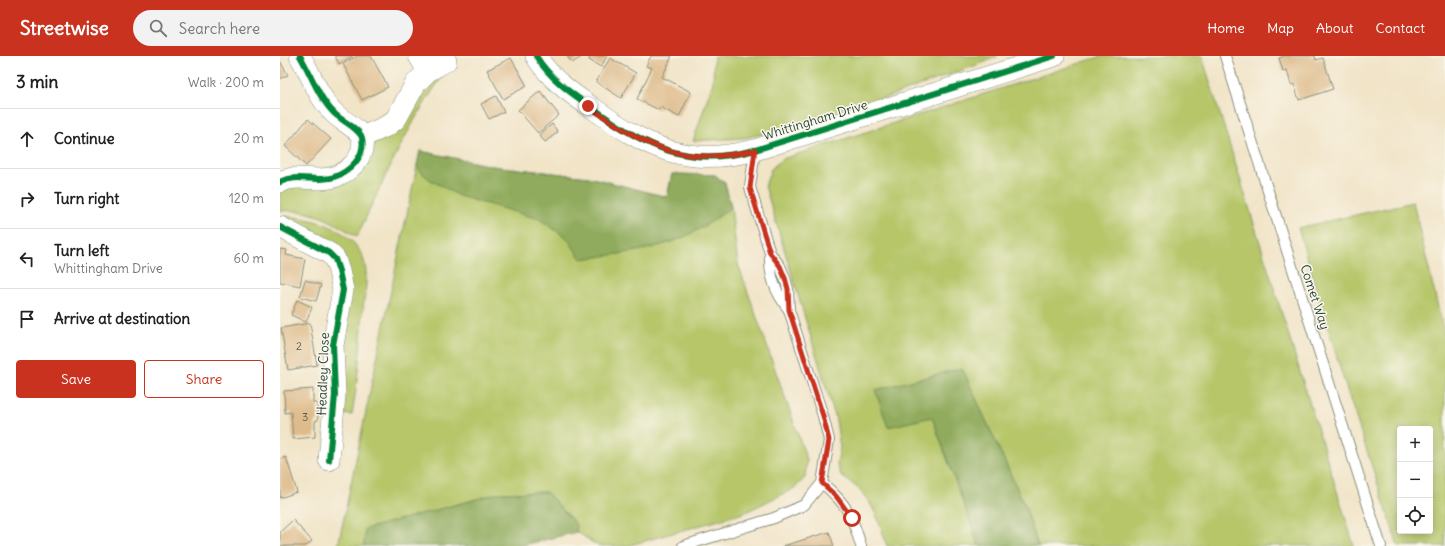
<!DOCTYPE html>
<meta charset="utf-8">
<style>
:root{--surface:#fff;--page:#f2f2f2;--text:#222;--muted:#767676;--line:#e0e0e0;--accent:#c8321e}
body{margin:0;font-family:Delius,sans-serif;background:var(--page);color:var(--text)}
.controls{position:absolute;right:12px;bottom:12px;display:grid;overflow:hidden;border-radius:4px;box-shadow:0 2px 10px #0003}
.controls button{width:36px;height:36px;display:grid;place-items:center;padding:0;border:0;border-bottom:1px solid var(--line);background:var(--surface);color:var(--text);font:20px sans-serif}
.stop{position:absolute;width:12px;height:12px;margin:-9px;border:3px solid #c8321e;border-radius:50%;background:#fff}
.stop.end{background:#c8321e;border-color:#fff;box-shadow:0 1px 4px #0008}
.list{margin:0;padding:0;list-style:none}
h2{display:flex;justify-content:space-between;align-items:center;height:52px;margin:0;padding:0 16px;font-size:17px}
h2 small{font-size:13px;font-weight:400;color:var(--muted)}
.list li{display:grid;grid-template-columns:26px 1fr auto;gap:12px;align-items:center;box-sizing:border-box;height:60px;padding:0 16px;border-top:1px solid var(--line)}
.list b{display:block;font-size:15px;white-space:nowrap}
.list p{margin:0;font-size:13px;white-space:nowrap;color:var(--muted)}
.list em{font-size:13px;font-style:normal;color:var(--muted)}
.actions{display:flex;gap:8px;padding:12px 16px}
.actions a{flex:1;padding:9px 0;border:1px solid var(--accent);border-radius:4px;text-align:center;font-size:14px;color:var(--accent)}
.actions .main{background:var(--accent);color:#fff}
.icon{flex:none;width:22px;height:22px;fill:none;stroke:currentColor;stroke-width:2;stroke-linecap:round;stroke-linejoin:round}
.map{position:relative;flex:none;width:1165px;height:490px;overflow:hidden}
header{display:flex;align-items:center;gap:24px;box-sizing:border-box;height:56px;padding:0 20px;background:var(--accent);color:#fff}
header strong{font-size:19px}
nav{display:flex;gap:22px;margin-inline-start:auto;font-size:14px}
.search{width:280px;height:36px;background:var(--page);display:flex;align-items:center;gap:10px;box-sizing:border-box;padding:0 14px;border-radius:22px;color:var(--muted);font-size:15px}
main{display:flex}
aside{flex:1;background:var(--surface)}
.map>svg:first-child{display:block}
.green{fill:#b6c669;stroke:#6a824e;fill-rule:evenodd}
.forest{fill:#90ab5d;stroke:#587448}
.building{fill:#debb8b}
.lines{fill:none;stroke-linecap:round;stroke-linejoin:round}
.service-casing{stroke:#88907e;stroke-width:12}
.minor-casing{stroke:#88907e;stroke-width:22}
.service{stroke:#fff;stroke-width:10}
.minor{stroke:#fff;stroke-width:21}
.cycleway-casing{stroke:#fbf7ec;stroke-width:8}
.cycleway{stroke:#00873e;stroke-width:6}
.route{stroke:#c8321e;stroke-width:5}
.labels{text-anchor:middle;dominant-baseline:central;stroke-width:3;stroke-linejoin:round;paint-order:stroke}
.number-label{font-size:11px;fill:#4f5c4a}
.street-label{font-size:13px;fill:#1f3d34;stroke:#fbf7ec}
</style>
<header>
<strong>Streetwise</strong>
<div class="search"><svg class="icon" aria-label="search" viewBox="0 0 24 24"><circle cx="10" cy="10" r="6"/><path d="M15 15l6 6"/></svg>Search here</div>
<nav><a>Home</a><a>Map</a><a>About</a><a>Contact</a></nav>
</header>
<main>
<aside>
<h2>3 min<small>Walk · 200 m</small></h2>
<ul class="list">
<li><svg class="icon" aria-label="ahead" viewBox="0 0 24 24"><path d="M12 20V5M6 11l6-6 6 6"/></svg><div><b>Continue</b></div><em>20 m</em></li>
<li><svg class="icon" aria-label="right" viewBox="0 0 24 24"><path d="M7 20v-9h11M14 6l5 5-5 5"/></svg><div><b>Turn right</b></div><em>120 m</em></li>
<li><svg class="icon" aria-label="left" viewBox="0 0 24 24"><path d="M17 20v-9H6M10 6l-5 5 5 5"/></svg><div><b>Turn left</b><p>Whittingham Drive</p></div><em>60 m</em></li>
<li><svg class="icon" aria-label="arrive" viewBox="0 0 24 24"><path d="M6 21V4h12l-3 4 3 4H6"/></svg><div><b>Arrive at destination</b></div></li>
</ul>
<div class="actions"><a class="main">Save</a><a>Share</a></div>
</aside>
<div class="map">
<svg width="1165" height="490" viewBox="0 0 1165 490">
<rect width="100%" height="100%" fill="#fbf7ec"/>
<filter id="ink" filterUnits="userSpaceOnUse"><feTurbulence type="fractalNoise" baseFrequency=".025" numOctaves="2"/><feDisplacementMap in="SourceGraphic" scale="8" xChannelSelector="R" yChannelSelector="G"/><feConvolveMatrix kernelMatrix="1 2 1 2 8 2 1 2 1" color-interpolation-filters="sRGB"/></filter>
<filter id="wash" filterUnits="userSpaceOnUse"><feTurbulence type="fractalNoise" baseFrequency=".012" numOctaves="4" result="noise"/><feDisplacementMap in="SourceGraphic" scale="16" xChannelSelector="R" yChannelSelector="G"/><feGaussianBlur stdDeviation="0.9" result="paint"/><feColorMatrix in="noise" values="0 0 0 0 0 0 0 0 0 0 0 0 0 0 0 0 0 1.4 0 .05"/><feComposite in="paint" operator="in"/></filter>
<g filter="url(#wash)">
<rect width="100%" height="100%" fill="#f1e4c7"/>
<!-- green -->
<path class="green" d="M434,0H718L705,6L533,68L464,82L413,85L433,26Z
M822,0H922L1074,490H758L745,450L682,312L652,361L699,490H607C597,459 591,438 561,420L557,409L560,391L556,364L485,130L491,113L502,103Z
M167,14C129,65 104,123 77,181C50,164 33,153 0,155V136L87,94L143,30Z
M140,95L212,110L308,121L387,141L392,118L435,119L445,127L451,151L458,208L527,404L525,422L513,433L464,457L347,490H318L297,476L295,467L266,436L219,437L86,473L84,490H58Z
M1133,146L1165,281V490H1118L1063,322L1018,172ZM1120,373H1150V475H1120Z
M1,160C30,161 71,171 83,202C89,218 85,237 83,253C81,289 78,324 72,359L62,358V293L69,228L0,161Z"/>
<!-- forest -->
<path class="forest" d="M140,95L212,110L308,121L387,141L392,118L435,119L445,127L451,151C402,192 362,195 301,203L287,182L259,163L179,140L149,123L140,115L137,109Z
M682,312L745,450L758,490H699L652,361L608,371L595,334Z
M266,436L295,467L297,476L239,490H84L85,473L219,437Z"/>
<g id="blocks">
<!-- building -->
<path class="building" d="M55,0H73L59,8Z
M77,0H91L108,31L82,44L63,8Z
M287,0H303L292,7Z
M311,0H327L321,11L309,4Z
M371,0H392L382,21L411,36L399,61L380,51L379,54L357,43L372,12L366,10Z
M1004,0H1035L1036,4L1043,2L1053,33L1019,44L1014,28L1011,29L1007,14L1003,15L999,2Z
M231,2L247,30L223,43L207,14Z
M330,2L356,17L341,42L316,26Z
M0,5L8,19L0,23Z
M260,35L279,59L258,77L238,54Z
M216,40L224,56L209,63L201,48Z
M28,63L51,83L26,110L5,90Z
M272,68L278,76L265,86L259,79Z
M0,193L7,194L6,199L25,203L20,230L0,226Z
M25,224L41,229L36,245L20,241Z
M17,244L32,251L26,266L11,259Z
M30,267L37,309L8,314L1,272Z
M33,333V347H37L38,364L35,365V381L13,383L11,356L5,357L4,335Z
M6,401L17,436L0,442V403Z
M13,464L32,485L26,490H0V476Z
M549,476L554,490H503Z"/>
</g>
</g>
<g filter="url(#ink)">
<use href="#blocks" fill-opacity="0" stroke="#88907e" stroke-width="1"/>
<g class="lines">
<defs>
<path id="service" d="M945,0L1101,490
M475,94L470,131L490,197L500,210L505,222L508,233L509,254L543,360L549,384L542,427C567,448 572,459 581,490
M490,197C489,220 495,236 509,254
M403,490L494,462L524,449L542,427"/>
<path id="minor" d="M256,0C270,23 292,38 314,53C369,92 406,112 475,94L774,0
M148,15L166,5
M82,81L107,70L116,63L136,27L148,15L139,0
M0,126C17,117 36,127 54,121C69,116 86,101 82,82C80,73 62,65 55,58C39,43 31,18 20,0
M0,171L49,197L55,203L59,215L63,234L53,289L55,339L49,404"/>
</defs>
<!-- service casing -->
<use href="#service" class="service-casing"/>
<!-- minor casing -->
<use href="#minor" class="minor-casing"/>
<!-- service -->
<use href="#service" class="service"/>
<!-- minor -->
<use href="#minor" class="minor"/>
<defs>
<path id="cycleway" d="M256,0C270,23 292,38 314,53C369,92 406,112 475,94L774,0
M0,126C17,117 36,127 54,121C69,116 86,101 82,82C80,73 62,65 55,58C39,43 31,18 20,0
M0,171L49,197L55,203L59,215L63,234L53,289L55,339L49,404"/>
</defs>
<!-- cycleway casing -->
<use href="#cycleway" class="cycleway-casing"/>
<!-- cycleway -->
<use href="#cycleway" class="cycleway"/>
</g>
</g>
<g class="lines" filter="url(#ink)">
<!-- route -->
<path class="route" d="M308,50C366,90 403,112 475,94L470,132L490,197L500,210L505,222L508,233L509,254L543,360L549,384L542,427L556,440L572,462"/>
</g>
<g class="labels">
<!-- number labels -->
<g class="number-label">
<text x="19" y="290">2</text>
<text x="25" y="361">3</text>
</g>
<!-- street labels -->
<g class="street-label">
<text transform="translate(535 64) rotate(-17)">Whittingham Drive</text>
<text transform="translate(1035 241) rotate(72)">Comet Way</text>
<text transform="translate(43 318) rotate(-88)">Headley Close</text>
</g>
</g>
</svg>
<div class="controls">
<button>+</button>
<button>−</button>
<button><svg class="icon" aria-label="locate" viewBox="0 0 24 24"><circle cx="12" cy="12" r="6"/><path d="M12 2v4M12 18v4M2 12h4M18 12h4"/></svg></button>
</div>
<div class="stop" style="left:572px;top:462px"></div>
<div class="stop end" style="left:308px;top:50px"></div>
</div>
</main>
